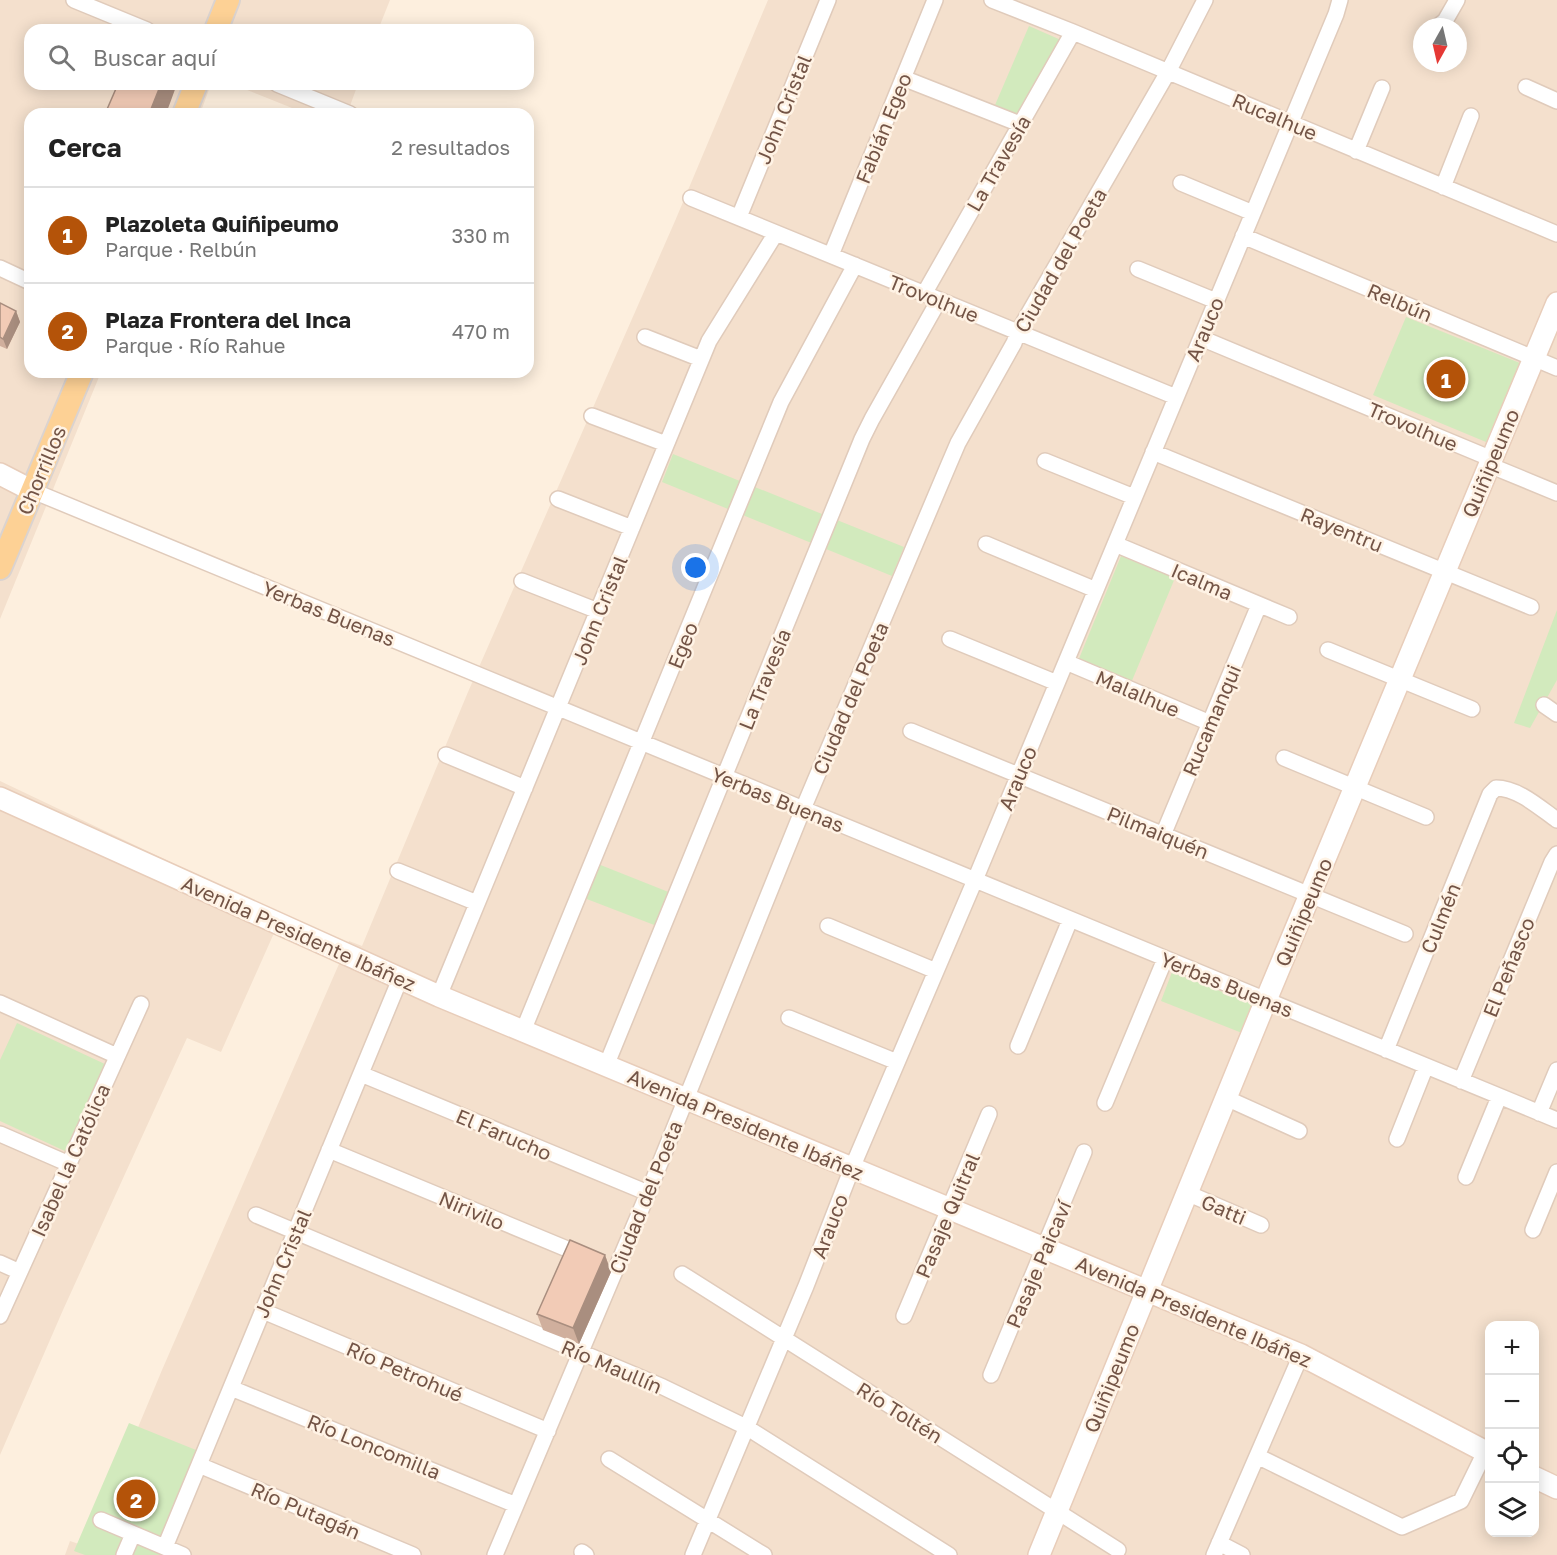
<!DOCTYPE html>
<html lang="es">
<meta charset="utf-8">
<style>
:root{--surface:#fff;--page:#f6f6f6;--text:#222;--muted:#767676;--line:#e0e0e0;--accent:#b45309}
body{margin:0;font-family:"Golos Text",sans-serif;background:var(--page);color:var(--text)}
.controls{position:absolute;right:18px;bottom:18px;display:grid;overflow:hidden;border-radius:12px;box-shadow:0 3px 15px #0003}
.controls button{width:54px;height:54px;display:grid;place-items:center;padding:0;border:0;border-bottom:2px solid var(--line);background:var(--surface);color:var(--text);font:30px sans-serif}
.compass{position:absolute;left:1413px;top:18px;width:54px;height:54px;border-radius:50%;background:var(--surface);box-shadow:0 3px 15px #0003;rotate:188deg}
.you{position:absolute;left:696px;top:568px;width:21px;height:21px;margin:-15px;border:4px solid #fff;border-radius:50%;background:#1a73e8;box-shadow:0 0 0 9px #1a73e833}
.badge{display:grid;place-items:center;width:39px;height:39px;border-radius:50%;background:var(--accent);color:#fff;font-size:20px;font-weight:700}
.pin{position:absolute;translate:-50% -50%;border:3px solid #fff;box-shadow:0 2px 6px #0006}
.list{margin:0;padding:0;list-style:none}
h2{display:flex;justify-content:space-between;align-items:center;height:78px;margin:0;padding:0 24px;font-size:26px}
h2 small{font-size:20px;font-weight:400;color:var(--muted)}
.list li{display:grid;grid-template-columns:39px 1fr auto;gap:18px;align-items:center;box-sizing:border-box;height:96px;padding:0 24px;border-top:2px solid var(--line)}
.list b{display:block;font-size:22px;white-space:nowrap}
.list p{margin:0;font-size:20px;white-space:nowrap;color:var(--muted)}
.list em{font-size:20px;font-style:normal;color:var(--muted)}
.icon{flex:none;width:33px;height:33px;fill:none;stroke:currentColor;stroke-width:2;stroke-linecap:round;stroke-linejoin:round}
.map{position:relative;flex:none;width:1557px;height:1555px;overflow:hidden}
.search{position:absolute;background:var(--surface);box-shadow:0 3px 15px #0003;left:24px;top:24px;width:510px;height:66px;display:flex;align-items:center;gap:15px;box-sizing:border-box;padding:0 21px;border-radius:18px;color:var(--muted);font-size:22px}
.panel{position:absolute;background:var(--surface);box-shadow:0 3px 15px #0003;left:24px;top:108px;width:510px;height:270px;border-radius:18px}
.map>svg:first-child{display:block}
.residential{fill:#f4e0cd;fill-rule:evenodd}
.green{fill:#d2eabd}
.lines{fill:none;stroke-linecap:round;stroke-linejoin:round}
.street-casing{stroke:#e0cbbb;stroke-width:18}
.secondary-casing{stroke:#e8cdba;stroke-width:24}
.primary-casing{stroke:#dbd3cf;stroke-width:26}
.street{stroke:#fff;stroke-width:15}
.secondary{stroke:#fff;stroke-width:21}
.primary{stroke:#fdd195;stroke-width:22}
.wall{fill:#d0af9d}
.shaded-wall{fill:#a98e7f}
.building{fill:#f2cbb6;stroke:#a98e7f;stroke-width:1.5}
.labels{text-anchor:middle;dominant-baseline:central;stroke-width:5;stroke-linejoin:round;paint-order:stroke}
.street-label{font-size:20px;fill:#735446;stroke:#fff3e5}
</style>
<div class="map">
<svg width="1557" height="1555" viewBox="0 0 1557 1555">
<rect width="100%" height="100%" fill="#fdefde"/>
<!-- residential -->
<path class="residential" d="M0,0H390L378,30H30V84H211L200,114H30V372H101L0,619Z
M768,0H1557V1555H65L70,1541L88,1547L162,1370L349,941L362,946L468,692L675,221ZM1422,27H1458V63H1422ZM1490,1326H1534V1532H1490Z
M232,84H358L347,114H307Z
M0,781L282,915L221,1052L187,1038L63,1310L0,1455Z"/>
<!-- green -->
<path class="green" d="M1029,26L1061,40L1017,115L995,105Z
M1406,317L1520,363L1486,442L1373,395Z
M673,454L904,547L892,576L662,482Z
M1121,556L1175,578L1131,683L1078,661Z
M1557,610V680L1530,728L1514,723Z
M593,862L676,895L662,928L579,896Z
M1172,972L1253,1004L1242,1033L1161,1001Z
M17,1023L107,1065L67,1152L0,1121V1060Z
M129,1423L196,1450L157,1548L172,1555H85L74,1551Z"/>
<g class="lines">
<defs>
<path id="street" d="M74,0L147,30
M992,0L1073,32L1557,234
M1437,27L1445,21L1457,0
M903,78L1020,124
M277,84L350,114
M1526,87L1557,101
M1356,151L1382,88
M1181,183L1253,213
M1443,187L1471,116
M691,198L1176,397
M739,217L828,0
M1243,236L1557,368
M831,255L935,0
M0,268L30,282
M1138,269L1216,301
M924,294L1073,32
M645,337L701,359
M1201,338L1492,459
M592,416L666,444
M1153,452L1531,607
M1045,461L1134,497
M1489,465L1557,493
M33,491L1557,1120
M558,499L632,528
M986,544L1096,590
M1115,544L1289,617
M522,581L598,611
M950,639L1057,683
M1328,650L1472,709
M1066,662L1210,723
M1544,705L1557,714
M911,731L1405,934
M446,755L525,788
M1284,758L1426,817
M1163,835L1259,605
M398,871L477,903
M828,926L936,971
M439,996L709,341L776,233
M0,1003L117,1056
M789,1018L897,1062
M523,1031L781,402L855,265
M1018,1046L1070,920
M1386,1050L1490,794L1496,788C1518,788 1540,808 1557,820
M606,1066L862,439L872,419L939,300
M361,1074L648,1193
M1461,1081L1552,862L1557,854
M1226,1098L1299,1131
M1105,1103L1165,959
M1539,1113L1557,1070
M0,1134L69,1164
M1397,1139L1426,1066
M329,1150L584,1256
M1466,1177L1499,1097
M1187,1193L1261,1225
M256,1215L663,1387L746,1427L949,1555
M1533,1230L1557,1172
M0,1263L20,1272
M682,1274L1118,1550
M263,1311L548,1431
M0,1316L141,1004
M904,1316L989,1114
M991,1375L1084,1152
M231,1388L516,1505
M1257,1456L1402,1527L1461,1501L1485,1452
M609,1459L764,1555
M199,1465L413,1555
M101,1520L183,1555
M1219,1543L1242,1555
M165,1547L400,979
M582,1552L586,1555
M124,1555L133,1534
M495,1555L648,1193L803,809L949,464L958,443L1014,343L1018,332L1168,72L1205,0
M693,1555L806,1286L852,1168L975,880L1336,14L1340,0
M1214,1555L1301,1355"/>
<path id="secondary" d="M0,474L33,491
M0,798L439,996L1301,1355L1490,1454
M1534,1477L1557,1488
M1039,1555L1266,1000L1557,303"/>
<path id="primary" d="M216,30L228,0
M184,114L196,84
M0,568L82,372"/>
</defs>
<!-- street casing -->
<use href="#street" class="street-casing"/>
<!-- secondary casing -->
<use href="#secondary" class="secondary-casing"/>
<!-- primary casing -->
<use href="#primary" class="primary-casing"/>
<!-- street -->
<use href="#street" class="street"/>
<!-- secondary -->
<use href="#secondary" class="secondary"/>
<!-- primary -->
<use href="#primary" class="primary"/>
</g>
<!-- wall -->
<path class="wall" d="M0,303L16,311L20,322L7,349L0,346Z
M605,1255L611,1272L579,1344L543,1330L537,1314Z"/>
<!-- shaded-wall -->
<path class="shaded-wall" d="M161,84H177L166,114H149Z
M16,311L20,322L7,349L3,339Z
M605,1255L611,1272L579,1344L573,1328Z"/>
<!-- building -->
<path class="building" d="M118,84H161L149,114H105Z
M0,303L16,311L3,339L0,337Z
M570,1240L605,1255L573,1328L537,1314Z"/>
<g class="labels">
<!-- street labels -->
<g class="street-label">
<text transform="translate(783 109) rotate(-68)">John Cristal</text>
<text transform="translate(1275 116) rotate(23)">Rucalhue</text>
<text transform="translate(883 128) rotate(-68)">Fabián Egeo</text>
<text transform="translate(998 163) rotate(-60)">La Travesía</text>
<text transform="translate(1060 260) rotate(-60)">Ciudad del Poeta</text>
<text transform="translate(934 298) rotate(22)">Trovolhue</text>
<text transform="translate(1400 302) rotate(23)">Relbún</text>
<text transform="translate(1204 329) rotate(-67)">Arauco</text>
<text transform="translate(1413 426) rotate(23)">Trovolhue</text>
<text transform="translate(1490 463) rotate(-67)">Quiñipeumo</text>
<text transform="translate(41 470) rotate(-67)">Chorrillos</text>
<text transform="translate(1342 529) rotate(22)">Rayentru</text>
<text transform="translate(1202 581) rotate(23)">Icalma</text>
<text transform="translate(599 610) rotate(-68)">John Cristal</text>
<text transform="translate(329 613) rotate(22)">Yerbas Buenas</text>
<text transform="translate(682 645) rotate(-68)">Egeo</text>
<text transform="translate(764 679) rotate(-68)">La Travesía</text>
<text transform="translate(1138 693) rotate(23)">Malalhue</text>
<text transform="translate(850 698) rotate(-67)">Ciudad del Poeta</text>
<text transform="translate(1211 720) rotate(-67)">Rucamanqui</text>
<text transform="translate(1017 778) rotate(-67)">Arauco</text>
<text transform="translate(778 799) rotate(22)">Yerbas Buenas</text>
<text transform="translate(1158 832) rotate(22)">Pilmaiquén</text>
<text transform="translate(1303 912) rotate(-67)">Quiñipeumo</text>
<text transform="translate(1440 918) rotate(-68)">Culmén</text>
<text transform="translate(299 933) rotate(24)">Avenida Presidente Ibáñez</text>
<text transform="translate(1508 967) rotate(-68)">El Peñasco</text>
<text transform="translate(1227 984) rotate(22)">Yerbas Buenas</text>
<text transform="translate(746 1124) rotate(23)">Avenida Presidente Ibáñez</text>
<text transform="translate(504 1134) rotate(23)">El Farucho</text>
<text transform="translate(70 1160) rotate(-66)">Isabel la Católica</text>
<text transform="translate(645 1197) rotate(-68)">Ciudad del Poeta</text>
<text transform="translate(1224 1209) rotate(23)">Gatti</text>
<text transform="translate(472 1210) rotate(23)">Nirivilo</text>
<text transform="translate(947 1215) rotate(-67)">Pasaje Quitral</text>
<text transform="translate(829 1226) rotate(-69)">Arauco</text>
<text transform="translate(282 1263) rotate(-67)">John Cristal</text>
<text transform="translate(1038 1264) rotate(-67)">Pasaje Paicaví</text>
<text transform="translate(1194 1311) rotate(23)">Avenida Presidente Ibáñez</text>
<text transform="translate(612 1366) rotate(23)">Río Maullín</text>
<text transform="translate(405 1371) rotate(23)">Río Petrohué</text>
<text transform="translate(1111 1378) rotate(-68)">Quiñipeumo</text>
<text transform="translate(900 1412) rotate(32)">Río Toltén</text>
<text transform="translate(374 1446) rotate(22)">Río Loncomilla</text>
<text transform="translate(306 1510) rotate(23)">Río Putagán</text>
</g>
</g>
</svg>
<div class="controls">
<button>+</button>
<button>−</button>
<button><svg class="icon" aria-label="locate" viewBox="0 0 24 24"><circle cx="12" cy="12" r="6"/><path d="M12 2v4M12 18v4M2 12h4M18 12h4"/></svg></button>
<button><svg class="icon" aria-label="layers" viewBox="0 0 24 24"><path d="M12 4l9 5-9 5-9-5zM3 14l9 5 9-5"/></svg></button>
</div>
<svg class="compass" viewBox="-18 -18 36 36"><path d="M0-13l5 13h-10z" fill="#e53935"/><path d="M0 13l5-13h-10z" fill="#767676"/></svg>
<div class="you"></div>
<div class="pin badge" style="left:1446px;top:379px">1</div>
<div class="pin badge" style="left:136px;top:1499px">2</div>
<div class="search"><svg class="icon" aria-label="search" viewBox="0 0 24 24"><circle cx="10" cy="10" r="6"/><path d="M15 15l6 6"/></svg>Buscar aquí</div>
<section class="panel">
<h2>Cerca<small>2 resultados</small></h2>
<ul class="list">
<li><span class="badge">1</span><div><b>Plazoleta Quiñipeumo</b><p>Parque · Relbún</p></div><em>330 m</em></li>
<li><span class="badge">2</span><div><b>Plaza Frontera del Inca</b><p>Parque · Río Rahue</p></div><em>470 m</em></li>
</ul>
</section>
</div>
